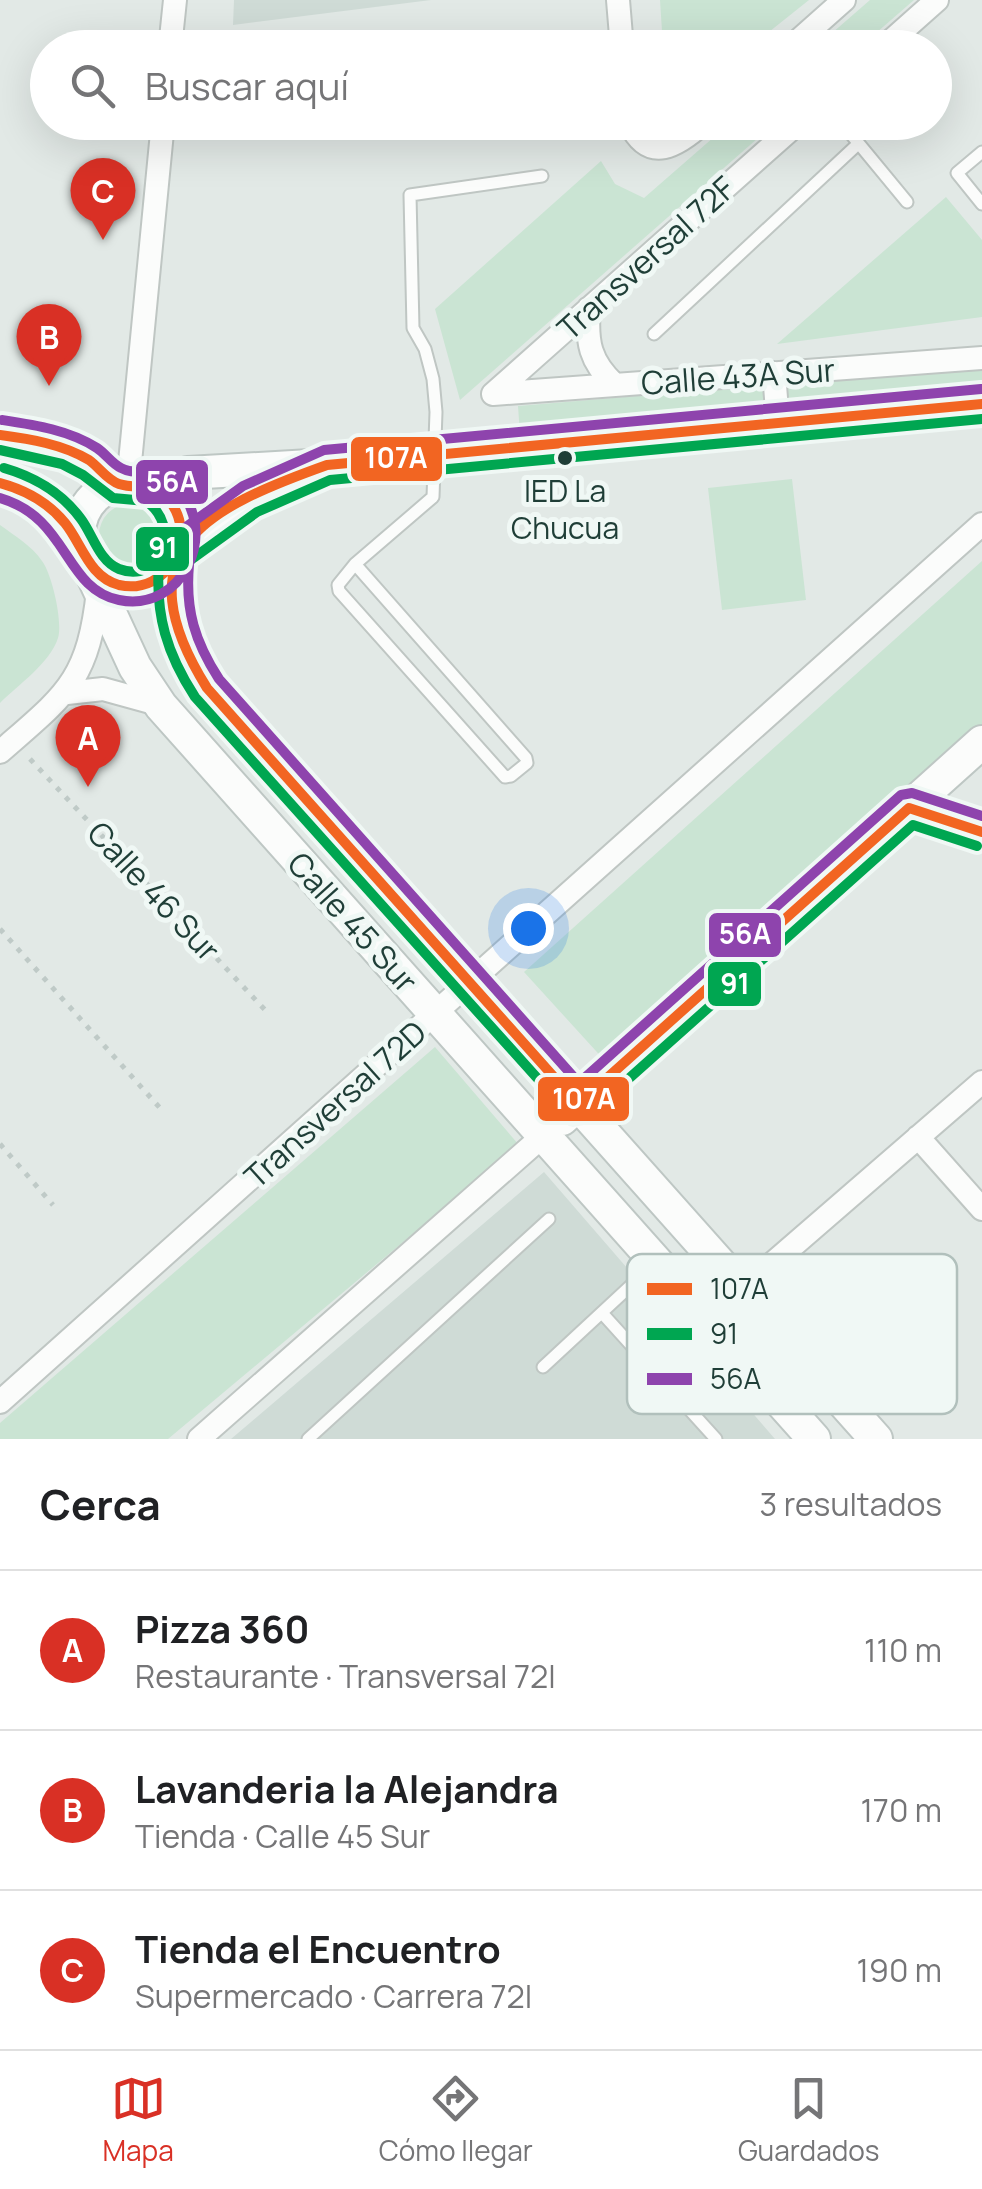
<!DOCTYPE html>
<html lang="es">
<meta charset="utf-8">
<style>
:root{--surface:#fff;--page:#f2f2f2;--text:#202124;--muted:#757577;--line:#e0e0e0;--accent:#d93025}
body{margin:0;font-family:Manrope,sans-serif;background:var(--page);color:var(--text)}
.you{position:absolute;left:528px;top:928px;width:35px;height:35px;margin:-25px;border:8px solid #fff;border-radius:50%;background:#1a73e8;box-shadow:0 0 0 15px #1a73e833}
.badge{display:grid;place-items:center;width:65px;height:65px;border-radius:50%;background:var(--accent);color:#fff;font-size:32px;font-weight:700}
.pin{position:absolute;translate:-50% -82px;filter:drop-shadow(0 2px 5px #0008)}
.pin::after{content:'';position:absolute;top:52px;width:35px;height:30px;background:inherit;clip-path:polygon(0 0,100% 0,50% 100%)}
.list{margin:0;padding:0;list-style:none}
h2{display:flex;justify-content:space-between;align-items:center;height:130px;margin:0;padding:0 40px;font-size:42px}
h2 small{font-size:32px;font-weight:400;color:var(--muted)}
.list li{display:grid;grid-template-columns:65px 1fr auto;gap:30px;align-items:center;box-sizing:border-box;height:160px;padding:0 40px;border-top:2px solid var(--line)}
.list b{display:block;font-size:38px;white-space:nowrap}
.list p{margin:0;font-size:32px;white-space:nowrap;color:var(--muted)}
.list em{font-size:32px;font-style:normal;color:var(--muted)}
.icon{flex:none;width:55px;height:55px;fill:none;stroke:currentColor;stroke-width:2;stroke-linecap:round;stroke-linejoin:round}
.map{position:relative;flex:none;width:982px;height:1439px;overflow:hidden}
.search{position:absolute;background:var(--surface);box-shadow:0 10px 40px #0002;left:30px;right:30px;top:30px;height:110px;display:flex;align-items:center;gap:25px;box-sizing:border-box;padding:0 35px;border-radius:55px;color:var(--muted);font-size:38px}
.sheet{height:610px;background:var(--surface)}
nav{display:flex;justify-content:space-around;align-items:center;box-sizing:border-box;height:140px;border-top:2px solid var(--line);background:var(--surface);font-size:28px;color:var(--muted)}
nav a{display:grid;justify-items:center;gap:5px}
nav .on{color:var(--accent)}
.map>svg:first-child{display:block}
.built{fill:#cfdbd6}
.green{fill:#cae4d3}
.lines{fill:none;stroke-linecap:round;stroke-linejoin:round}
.lane-casing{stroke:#bfc6c3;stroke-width:15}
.street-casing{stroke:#bfc6c3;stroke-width:26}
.secondary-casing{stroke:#bec7c4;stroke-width:36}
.path{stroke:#bfcac7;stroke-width:5;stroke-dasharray:5 8;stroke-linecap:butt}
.lane{stroke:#fbfcfb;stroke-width:11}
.street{stroke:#fbfcfb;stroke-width:22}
.secondary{stroke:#fbfcfb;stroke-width:32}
.bus-1-casing{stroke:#f0f8f5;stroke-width:18}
.bus-2-casing{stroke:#f0f8f5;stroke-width:18}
.bus-3-casing{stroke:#f0f8f5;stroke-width:18}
.bus-1{stroke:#f26522;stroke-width:10}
.bus-2{stroke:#00a651;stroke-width:10}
.bus-3{stroke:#8e44ad;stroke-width:10}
.bus-dot{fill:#1f3e37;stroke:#f0f8f5;stroke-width:4}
.labels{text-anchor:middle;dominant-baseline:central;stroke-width:10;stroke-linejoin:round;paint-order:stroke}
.bus-label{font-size:30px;fill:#1f3e37;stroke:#f0f8f5}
.street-label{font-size:32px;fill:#1f3e37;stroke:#f0f8f5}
.key{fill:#f0f8f5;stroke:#b1c0bc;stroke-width:2.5}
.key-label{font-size:28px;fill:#1f3e37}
.line-badge{stroke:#f0f8f5;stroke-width:4}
.badge-label{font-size:28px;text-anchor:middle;font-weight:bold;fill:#fff}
</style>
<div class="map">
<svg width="982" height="1439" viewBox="0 0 982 1439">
<rect width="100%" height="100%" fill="#e2e9e6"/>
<!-- built -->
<path class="built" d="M234,0H431L233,25Z
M544,1172L775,1439H231Z"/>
<!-- green -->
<path class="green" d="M660,0H809L750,47H663Z
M870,0H914L860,47H816Z
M730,123H775L460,400L435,309L601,161L615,184L644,198Z
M946,197L982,240V317L777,344Z
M982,367V394L520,434L518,406Z
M792,479L806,600L722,610L708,488Z
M99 535a31 31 0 1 1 62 0a31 31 0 1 1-62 0Z
M0,525C15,536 32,546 42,561C52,574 63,622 58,638C50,663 18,685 0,703Z
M982,561V724L606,1062L524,972Z
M435,1047L519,1145L168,1439H0V1423Z"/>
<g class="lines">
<defs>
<path id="lane" d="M841,122L907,202
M982,152L957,173L982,204
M654,334L858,144
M355,564L526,758L527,763L511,776L505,777L339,591L338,585L355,564L433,497L436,412L433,379L425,349L413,328L410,195L542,176
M602,1313L716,1439
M543,1367L653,1265
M308,1439L549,1219"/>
<path id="street" d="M618,0L622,48
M170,48L175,0
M790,48L844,0
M883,48L937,0
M629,122C649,165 678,146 704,122
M589,308C586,342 590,362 615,385
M774,373L778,423
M493,394L982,358
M493,394L799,122
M128,483L163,122
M67,693L103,689L161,705
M0,752C65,695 88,682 98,591
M918,1137L982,1209
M743,1289L982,1082
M0,1402L982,524
M199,1439L544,1135"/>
<path id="secondary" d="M0,435C51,441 78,452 118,484
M79 534a52 52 0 1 1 104 0a52 52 0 1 1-104 0Z
M0,483C37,491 60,514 80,545
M144,484L188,473L327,465L982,404
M182,548L234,506L299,474
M86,561L135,667L161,706L814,1439
M174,564C168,617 178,644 207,688L876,1439
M909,808L982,832
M562,1119L982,742"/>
</defs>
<!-- lane casing -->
<use href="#lane" class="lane-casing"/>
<!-- street casing -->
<use href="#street" class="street-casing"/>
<!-- secondary casing -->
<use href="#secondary" class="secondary-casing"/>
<!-- path -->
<path class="path" d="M30,759L267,1012
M0,929L160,1108
M0,1144L53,1205"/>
<!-- lane -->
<use href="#lane" class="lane"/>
<!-- street -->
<use href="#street" class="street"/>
<!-- secondary -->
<use href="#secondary" class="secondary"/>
<defs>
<path id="bus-1" d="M982,404L327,465C204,509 121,550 207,688L578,1104L909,808L982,832
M0,435C30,439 62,444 89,460C99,467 107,480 119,484C138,490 152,481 168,499C200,536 168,596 119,585C89,577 82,544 65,523C48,502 26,490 0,483"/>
<path id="bus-2" d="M0,450L62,464L83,475L113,498L146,501C183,527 161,585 119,569C99,561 93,535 81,519C62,493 35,477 4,468
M192,559L257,512L330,480L982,419
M159,563C155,615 167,654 195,697L573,1118L588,1115L913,825L977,846"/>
<path id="bus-3" d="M0,498C69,518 64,589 119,600C183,613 220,532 177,487C153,461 139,478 121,468C112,464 106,454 97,448C69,430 35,425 2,420
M172,537L243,486L324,450L981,389
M189,565C185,610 195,642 219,679L579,1083L901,795L912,793L982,816"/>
</defs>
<!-- bus-1 casing -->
<use href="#bus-1" class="bus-1-casing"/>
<!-- bus-2 casing -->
<use href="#bus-2" class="bus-2-casing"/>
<!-- bus-3 casing -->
<use href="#bus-3" class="bus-3-casing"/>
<!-- bus-1 -->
<use href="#bus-1" class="bus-1"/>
<!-- bus-2 -->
<use href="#bus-2" class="bus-2"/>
<!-- bus-3 -->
<use href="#bus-3" class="bus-3"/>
</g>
<!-- markers -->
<circle class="bus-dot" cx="565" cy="458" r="9"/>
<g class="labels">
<!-- bus labels -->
<g class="bus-label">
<text x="565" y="490">IED La<tspan x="565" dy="37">Chucua</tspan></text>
</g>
<!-- street labels -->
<g class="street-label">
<text transform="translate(646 258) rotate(-42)">Transversal 72F</text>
<text transform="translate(738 376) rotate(-4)">Calle 43A Sur</text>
<text transform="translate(154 891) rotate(47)">Calle 46 Sur</text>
<text transform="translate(353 922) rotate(48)">Calle 45 Sur</text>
<text transform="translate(335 1104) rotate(-42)">Transversal 72D</text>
</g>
</g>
<!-- legend -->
<rect x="627" y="1254" width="330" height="160" rx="15" class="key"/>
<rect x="647" y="1283" width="45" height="12" fill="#f26522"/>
<rect x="647" y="1328" width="45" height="12" fill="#00a651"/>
<rect x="647" y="1373" width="45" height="12" fill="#8e44ad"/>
<g class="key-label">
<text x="710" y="1299">107A</text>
<text x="710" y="1344">91</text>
<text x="710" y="1389">56A</text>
</g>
<g class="line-badge">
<rect x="349" y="435" width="95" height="48" rx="10" fill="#f26522"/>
<rect x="134" y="458" width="76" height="48" rx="10" fill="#8e44ad"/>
<rect x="134" y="525" width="57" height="48" rx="10" fill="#00a651"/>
<rect x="707" y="911" width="76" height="48" rx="10" fill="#8e44ad"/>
<rect x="706" y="960" width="57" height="48" rx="10" fill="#00a651"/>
<rect x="536" y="1075" width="95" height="48" rx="10" fill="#f26522"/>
</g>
<g class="badge-label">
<text x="396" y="468">107A</text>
<text x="172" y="492">56A</text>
<text x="163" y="558">91</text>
<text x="745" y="944">56A</text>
<text x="735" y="994">91</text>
<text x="584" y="1109">107A</text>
</g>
</svg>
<div class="you"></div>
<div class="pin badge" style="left:88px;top:787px">A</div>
<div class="pin badge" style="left:49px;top:386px">B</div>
<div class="pin badge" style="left:103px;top:240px">C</div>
<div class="search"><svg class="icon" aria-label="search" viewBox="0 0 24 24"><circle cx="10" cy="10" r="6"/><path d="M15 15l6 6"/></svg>Buscar aquí</div>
</div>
<section class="sheet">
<h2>Cerca<small>3 resultados</small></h2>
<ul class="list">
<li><span class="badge">A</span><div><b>Pizza 360</b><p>Restaurante · Transversal 72I</p></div><em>110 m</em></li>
<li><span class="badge">B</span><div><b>Lavanderia la Alejandra</b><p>Tienda · Calle 45 Sur</p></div><em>170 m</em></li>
<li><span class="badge">C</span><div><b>Tienda el Encuentro</b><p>Supermercado · Carrera 72I</p></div><em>190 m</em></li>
</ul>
</section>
<nav>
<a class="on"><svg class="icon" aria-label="map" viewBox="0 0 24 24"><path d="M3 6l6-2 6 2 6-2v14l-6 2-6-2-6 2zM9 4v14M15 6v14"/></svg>Mapa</a>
<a><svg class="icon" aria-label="directions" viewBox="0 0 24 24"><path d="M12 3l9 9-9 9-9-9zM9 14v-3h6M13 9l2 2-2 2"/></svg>Cómo llegar</a>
<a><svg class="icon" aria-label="saved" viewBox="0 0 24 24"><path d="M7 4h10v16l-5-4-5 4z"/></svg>Guardados</a>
</nav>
